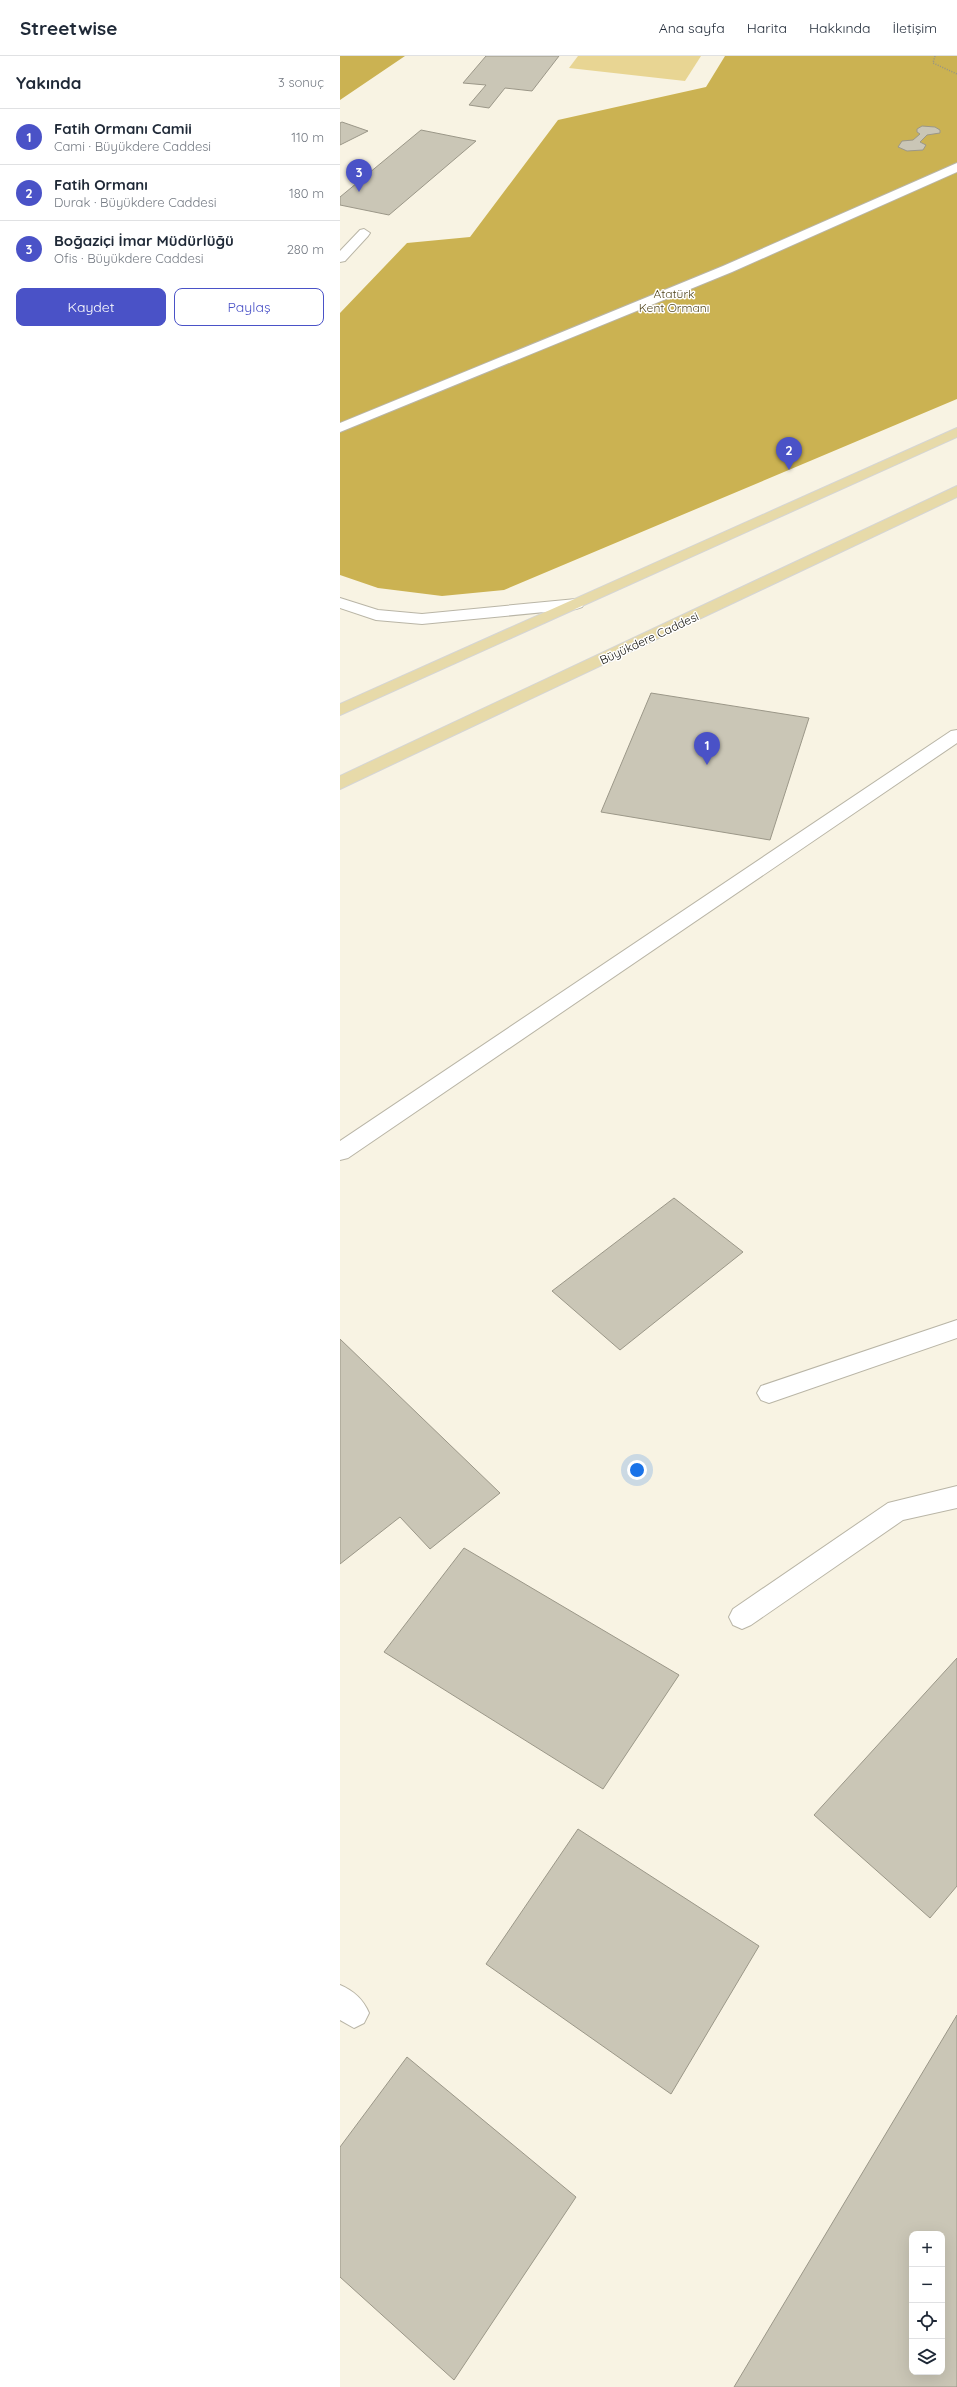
<!DOCTYPE html>
<html lang="tr">
<meta charset="utf-8">
<style>
:root{--surface:#fff;--page:#f6f6f7;--text:#1f2937;--muted:#747a83;--line:#e0e1e3;--accent:#4a52c7}
body{margin:0;font-family:Quicksand,sans-serif;background:var(--page);color:var(--text)}
.controls{position:absolute;right:12px;bottom:12px;display:grid;overflow:hidden;border-radius:8px;box-shadow:0 4px 16px #0002}
.controls button{width:36px;height:36px;display:grid;place-items:center;padding:0;border:0;border-bottom:1px solid var(--line);background:var(--surface);color:var(--text);font:20px sans-serif}
.you{position:absolute;left:297px;top:1414px;width:14px;height:14px;margin:-10px;border:3px solid #fff;border-radius:50%;background:#1a73e8;box-shadow:0 0 0 6px #1a73e833}
.badge{display:grid;place-items:center;width:26px;height:26px;border-radius:50%;background:var(--accent);color:#fff;font-size:13px;font-weight:700}
.pin{position:absolute;translate:-50% -33px;filter:drop-shadow(0 1px 2px #0008)}
.pin::after{content:'';position:absolute;top:21px;width:14px;height:12px;background:inherit;clip-path:polygon(0 0,100% 0,50% 100%)}
.list{margin:0;padding:0;list-style:none}
h2{display:flex;justify-content:space-between;align-items:center;height:52px;margin:0;padding:0 16px;font-size:17px}
h2 small{font-size:13px;font-weight:400;color:var(--muted)}
.list li{display:grid;grid-template-columns:26px 1fr auto;gap:12px;align-items:center;box-sizing:border-box;height:56px;padding:0 16px;border-top:1px solid var(--line)}
.list b{display:block;font-size:15px;white-space:nowrap}
.list p{margin:0;font-size:13px;white-space:nowrap;color:var(--muted)}
.list em{font-size:13px;font-style:normal;color:var(--muted)}
.actions{display:flex;gap:8px;padding:12px 16px}
.actions a{flex:1;padding:9px 0;border:1px solid var(--accent);border-radius:8px;text-align:center;font-size:14px;color:var(--accent)}
.actions .main{background:var(--accent);color:#fff}
.icon{flex:none;width:22px;height:22px;fill:none;stroke:currentColor;stroke-width:2;stroke-linecap:round;stroke-linejoin:round}
.map{position:relative;flex:none;width:617px;height:2331px;overflow:hidden}
header{display:flex;align-items:center;gap:24px;box-sizing:border-box;height:56px;padding:0 20px;background:var(--surface);border-bottom:1px solid var(--line)}
header strong{font-size:19px}
nav{display:flex;gap:22px;margin-inline-start:auto;font-size:14px}
main{display:flex}
aside{flex:1;background:var(--surface)}
.map>svg:first-child{display:block}
.green{fill:#e8d593}
.forest{fill:#cbb252}
.building{fill:#cac6b6;stroke:#9b9788;fill-rule:evenodd}
.lines{fill:none;stroke-linecap:round;stroke-linejoin:round}
.service-casing{stroke:#b9b5a6;stroke-width:2}
.minor-casing{stroke:#b9b5a6;stroke-width:2}
.primary-casing{stroke:#d5d5d4;stroke-width:2}
.path{stroke:#969387;stroke-width:1.5;stroke-dasharray:1 1.5;stroke-linecap:butt}
.service{fill:#fff;fill-rule:evenodd}
.minor{fill:#fff;fill-rule:evenodd}
.primary{fill:#e7daa9;fill-rule:evenodd}
.labels{text-anchor:middle;dominant-baseline:central;stroke-width:3;stroke-linejoin:round;paint-order:stroke}
.far-park-label{font-size:12px;fill:#52471f;stroke:#fff}
.far-street-label{font-size:12px;fill:#16150f;stroke:#fff}
</style>
<header>
<strong>Streetwise</strong>
<nav><a>Ana sayfa</a><a>Harita</a><a>Hakkında</a><a>İletişim</a></nav>
</header>
<main>
<aside>
<h2>Yakında<small>3 sonuç</small></h2>
<ul class="list">
<li><span class="badge">1</span><div><b>Fatih Ormanı Camii</b><p>Cami · Büyükdere Caddesi</p></div><em>110 m</em></li>
<li><span class="badge">2</span><div><b>Fatih Ormanı</b><p>Durak · Büyükdere Caddesi</p></div><em>180 m</em></li>
<li><span class="badge">3</span><div><b>Boğaziçi İmar Müdürlüğü</b><p>Ofis · Büyükdere Caddesi</p></div><em>280 m</em></li>
</ul>
<div class="actions"><a class="main">Kaydet</a><a>Paylaş</a></div>
</aside>
<div class="map">
<svg width="617" height="2331" viewBox="0 0 617 2331">
<rect width="100%" height="100%" fill="#f8f3e3"/>
<!-- green -->
<path class="green" d="M238,0H361L345,25L229,12Z"/>
<!-- forest -->
<path class="forest" d="M0,0H65L0,44Z
M385,0H617V343L164,534L102,540L38,532L0,519V257L67,187L130,181L218,64L366,31Z"/>
<!-- building -->
<path class="building" d="M146,0H219L192,35L165,32L149,52L129,49L146,29L123,27Z
M2,66L28,75L0,89V67Z
M582,70L595,71L600,74V77L587,79L580,86L586,89L583,94L567,95L558,91L562,85L573,84L580,78L577,76V73Z
M81,74L136,85L49,159L0,149V141Z
M311,637L469,662L430,784L261,756Z
M334,1142L403,1196L280,1294L212,1235Z
M0,1283L160,1437L90,1493L60,1461L0,1508Z
M124,1492L339,1619L263,1733L44,1596Z
M617,1602V1830L590,1862L474,1759Z
M238,1773L419,1890L331,2038L146,1908Z
M617,1959V2331H394ZM572,2178H602V2316H572Z
M67,2001L236,2141L114,2324L0,2221V2091Z"/>
<g class="lines">
<defs>
<path id="service" d="M24,173L30,177L28,180L5,205L0,206V195L20,174Z
M0,542L38,554L82,558L236,543L242,545L244,548L242,551L236,553L82,568L36,564L0,552Z
M617,674V687L8,1102L0,1104V1085L611,675Z
M617,1264V1282L429,1347L421,1344L417,1337L421,1330Z
M617,1430V1452L563,1464L411,1569L402,1573L393,1569L389,1561L393,1553L548,1447Z
M0,1929C14,1935 23,1943 29,1957L24,1967L14,1972L0,1964Z"/>
<path id="minor" d="M617,107V116L392,216L0,376V367L383,210Z"/>
<path id="primary" d="M617,372V381L0,659V648Z
M617,430V441L0,733V720Z"/>
</defs>
<!-- service casing -->
<use href="#service" class="service-casing"/>
<!-- minor casing -->
<use href="#minor" class="minor-casing"/>
<!-- primary casing -->
<use href="#primary" class="primary-casing"/>
<!-- path -->
<path class="path" d="M595,0L593,7L617,18"/>
<!-- service -->
<use href="#service" class="service"/>
<!-- minor -->
<use href="#minor" class="minor"/>
<!-- primary -->
<use href="#primary" class="primary"/>
</g>
<g class="labels">
<!-- far-park labels -->
<g class="far-park-label">
<text x="334" y="237">Atatürk<tspan x="334" dy="14">Kent Ormanı</tspan></text>
</g>
<!-- far-street labels -->
<g class="far-street-label">
<text transform="translate(309 582) rotate(-25)">Büyükdere Caddesi</text>
</g>
</g>
</svg>
<div class="controls">
<button>+</button>
<button>−</button>
<button><svg class="icon" aria-label="locate" viewBox="0 0 24 24"><circle cx="12" cy="12" r="6"/><path d="M12 2v4M12 18v4M2 12h4M18 12h4"/></svg></button>
<button><svg class="icon" aria-label="layers" viewBox="0 0 24 24"><path d="M12 4l9 5-9 5-9-5zM3 14l9 5 9-5"/></svg></button>
</div>
<div class="you"></div>
<div class="pin badge" style="left:367px;top:709px">1</div>
<div class="pin badge" style="left:449px;top:414px">2</div>
<div class="pin badge" style="left:19px;top:136px">3</div>
</div>
</main>
